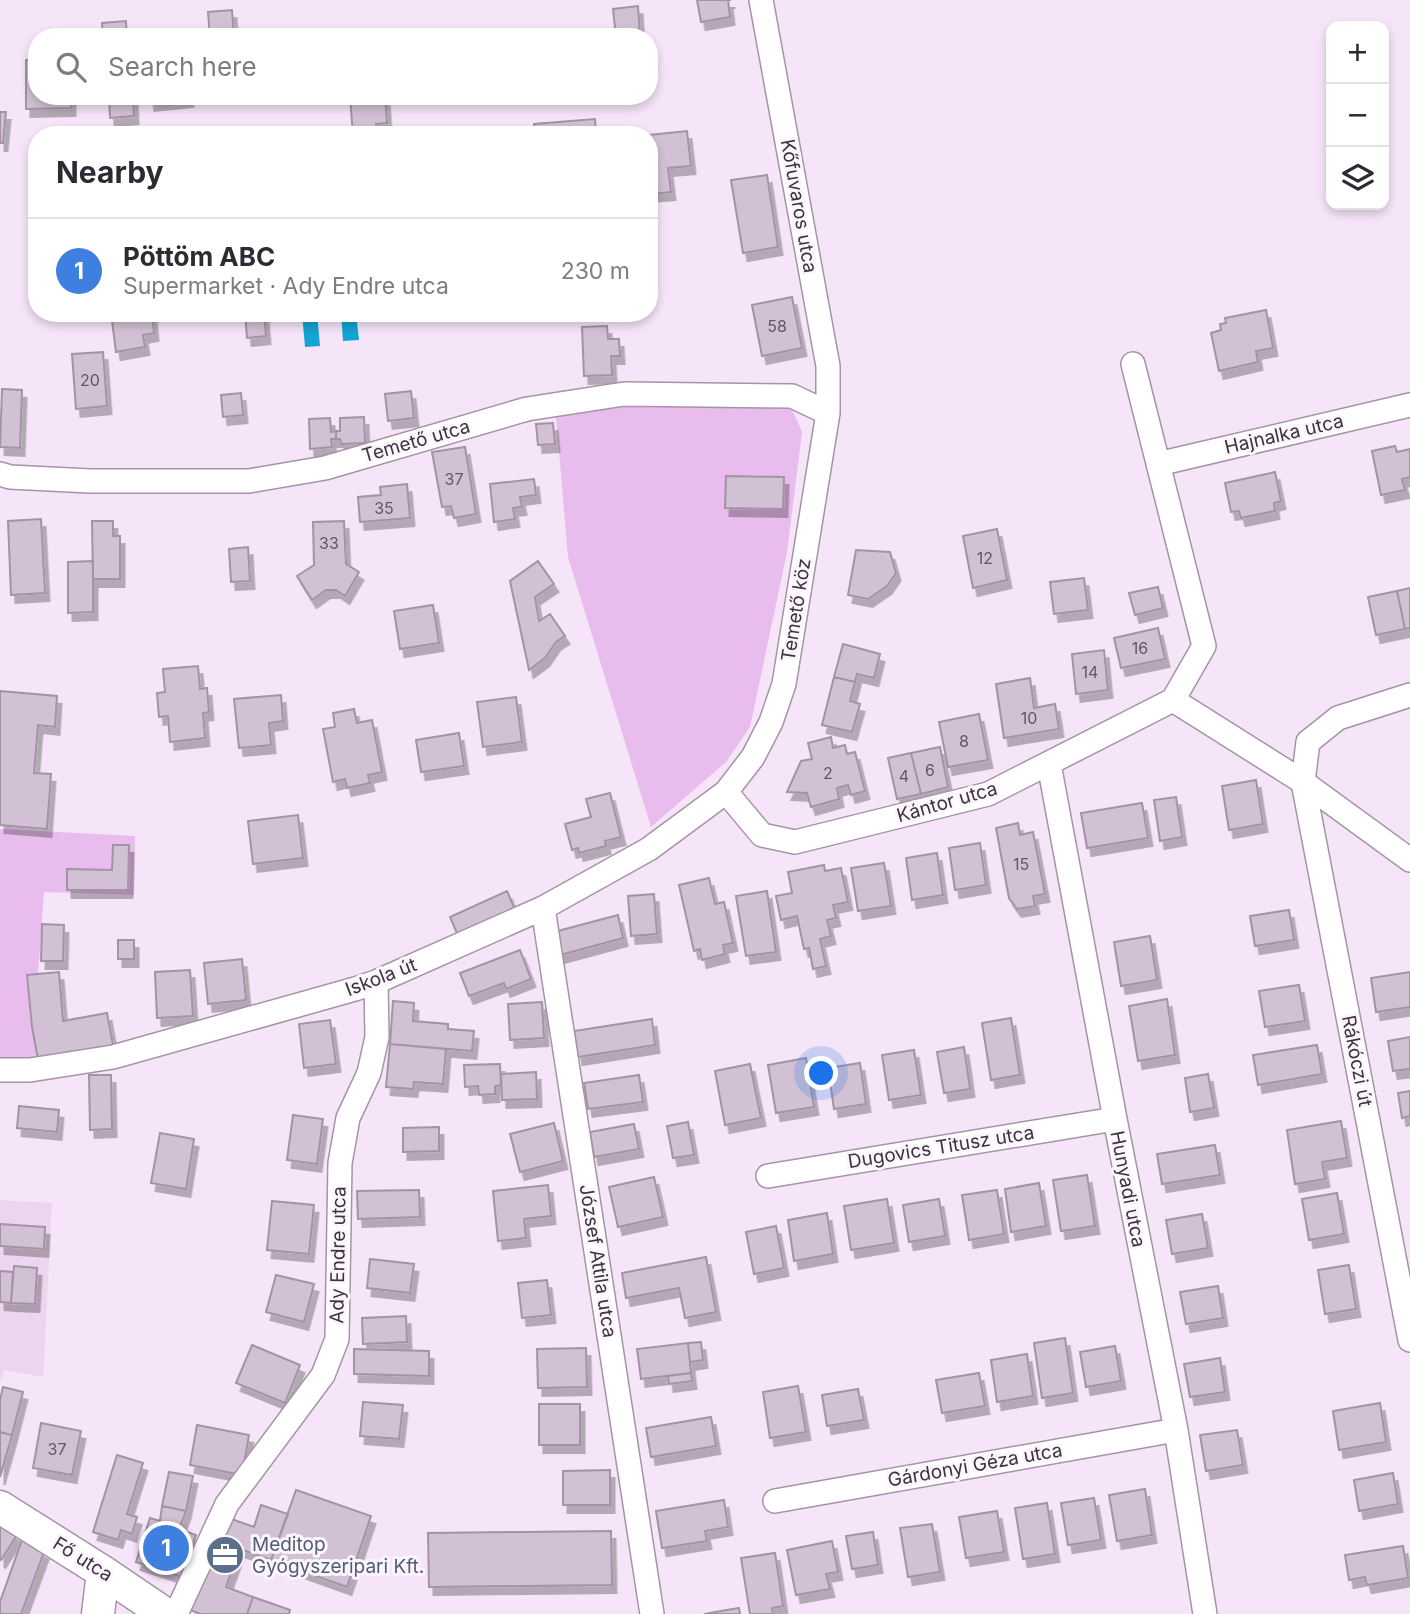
<!DOCTYPE html>
<meta charset="utf-8">
<style>
:root{--surface:#fff;--page:#f7f7f7;--text:#2b2b33;--muted:#7c7c81;--line:#e1e1e2;--accent:#1a73e8}
body{margin:0;font-family:Inter,sans-serif;background:var(--page);color:var(--text)}
.controls{position:absolute;right:21px;top:21px;display:grid;overflow:hidden;border-radius:14px;box-shadow:0 4px 10px #0003}
.controls button{width:63px;height:63px;display:grid;place-items:center;padding:0;border:0;border-bottom:2px solid var(--line);background:var(--surface);color:var(--text);font:35px sans-serif}
.you{position:absolute;left:822px;top:1074px;width:24px;height:24px;margin:-18px;border:5px solid #fff;border-radius:50%;background:#1a73e8;box-shadow:0 0 0 10px #1a73e833}
.badge{display:grid;place-items:center;width:46px;height:46px;border-radius:50%;background:var(--accent);color:#fff;font-size:23px;font-weight:700}
.pin{position:absolute;translate:-50% -50%;border:4px solid #fff;box-shadow:0 2px 7px #0006}
.list{margin:0;padding:0;list-style:none}
h2{display:flex;justify-content:space-between;align-items:center;height:91px;margin:0;padding:0 28px;font-size:30px}
h2 small{font-size:23px;font-weight:400;color:var(--muted)}
.list li{display:grid;grid-template-columns:46px 1fr auto;gap:21px;align-items:center;box-sizing:border-box;height:105px;padding:0 28px;border-top:2px solid var(--line)}
.list b{display:block;font-size:26px;white-space:nowrap}
.list p{margin:0;font-size:23px;white-space:nowrap;color:var(--muted)}
.list em{font-size:23px;font-style:normal;color:var(--muted)}
.icon{flex:none;width:38px;height:38px;fill:none;stroke:currentColor;stroke-width:2;stroke-linecap:round;stroke-linejoin:round}
.map{position:relative;flex:none;width:1410px;height:1614px;overflow:hidden}
.search{position:absolute;background:var(--surface);box-shadow:0 4px 10px #0003;left:28px;top:28px;width:630px;height:77px;display:flex;align-items:center;gap:18px;box-sizing:border-box;padding:0 24px;border-radius:28px;color:var(--muted);font-size:26px}
.panel{position:absolute;background:var(--surface);box-shadow:0 4px 10px #0003;left:28px;top:126px;width:630px;height:196px;border-radius:28px}
.map>svg:first-child{display:block}
.built{fill:#ecd6ef}
.green{fill:#e8bced}
.water{fill:#14a3d5}
.building{fill:#d2c1d4;stroke:#a393a5;stroke-width:2;filter:url(#shadow)}
.lines{fill:none;stroke-linecap:round;stroke-linejoin:round}
.street-casing{stroke:#a594a6;stroke-width:26}
.secondary-casing{stroke:#a594a6;stroke-width:35}
.street{stroke:#fff;stroke-width:23}
.secondary{stroke:#fff;stroke-width:32}
.labels{text-anchor:middle;dominant-baseline:central;stroke-width:6;stroke-linejoin:round;paint-order:stroke}
.number-label{font-size:16px;fill:#615762}
.street-label{font-size:19px;fill:#3b343c;stroke:#fdf5fd}
.service-label{font-size:19px;fill:#4e5e75;stroke:#fdf5fd;text-anchor:start}
</style>
<div class="map">
<svg width="1410" height="1614" viewBox="0 0 1410 1614">
<defs>
<filter id="shadow"><feDropShadow dx="4.5" dy="8" stdDeviation="0" flood-color="#0004"/></filter>
</defs>
<rect width="100%" height="100%" fill="#f6e4f8"/>
<!-- built -->
<path class="built" d="M0,1200L52,1203L43,1377L4,1370L0,1382Z"/>
<!-- green -->
<path class="green" d="M785,394L802,432L787,552L750,727L726,762L651,827L568,557L555,404Z
M0,829L135,836L134,895L44,892L38,974L27,976L32,1027L38,1059H0Z"/>
<!-- water -->
<path class="water" d="M302,313H317L320,346L305,347Z
M341,313H356L359,340L343,341Z"/>
<!-- building -->
<path class="building" d="M697,0H731H728L730,17L701,22Z
M638,6L640,37H616L613,9Z
M232,10L234,37H210L208,12Z
M126,21L127,37H103L102,23Z
M26,60H37V96H71V108L26,109Z
M109,96H133L134,116L110,118Z
M149,96H188L189,99L150,103Z
M350,96H385L387,123L376,124L377,135H353Z
M0,112H6L3,143H0Z
M595,119L596,135H535L534,124Z
M687,131L691,166L668,168L671,192L649,194V135Z
M767,175L778,247L743,253L731,180Z
M792,297L802,348L762,356L752,305Z
M1266,310L1273,348L1256,351L1258,362L1219,371L1211,333L1221,330L1220,324L1226,323L1225,318Z
M111,313H152L154,333L143,335L145,347L116,352Z
M245,313H264L266,336L247,338Z
M607,326L608,339H619L620,356H611L612,375L584,376L582,327Z
M103,352L107,406L76,409L72,354Z
M2,389L22,390L20,448L0,447Z
M411,391L414,418L388,421L385,394Z
M241,393L243,415L223,417L221,395Z
M364,417L365,443L341,444L340,439H336V431H340V418Z
M330,418L331,432L336,431V439H331L332,447L310,449L309,419Z
M553,423L555,444L538,445L536,424Z
M1395,446L1397,452L1410,449V477L1402,479L1405,490L1381,495L1372,451Z
M465,447L476,514L454,518L451,506L442,507L432,452Z
M1275,472L1281,501L1274,503L1275,511L1241,518L1239,511L1231,512L1225,483Z
M726,476L784,477L783,509L725,508Z
M534,479L536,495L520,497L522,507L513,508L515,519L494,522L490,484Z
M407,484L410,518L360,522L358,497L381,495L380,487Z
M41,519L45,593L11,595L8,521Z
M92,521H113V536H120V579H93Z
M344,521L346,564L359,572L345,596L336,590H326L312,600L297,576L314,565L313,522Z
M997,529L1007,580L973,588L963,536Z
M248,547L250,581L231,582L229,549Z
M856,550L890,552L896,573L887,586L868,599L848,595Z
M93,561V612L68,613V562Z
M538,561L554,584L535,597L539,621L550,614L565,636L556,642L545,658L529,670L510,581Z
M1084,578L1088,610L1054,614L1050,582Z
M1158,587L1163,608L1135,615L1129,593Z
M1410,588V628L1405,629L1397,591Z
M1397,591L1405,629L1376,635L1368,597Z
M433,605L439,643L400,649L394,611Z
M1158,628L1165,659L1121,668L1114,638Z
M843,644L880,654L874,678L857,674L855,682L834,677Z
M1104,650L1108,690L1076,694L1072,654Z
M198,666L200,689L207,688L209,712L203,713L205,738L170,742L168,716L159,717L157,693L165,692L163,669Z
M834,677L855,682L850,701L860,704L852,732L822,725Z
M1030,678L1034,708L1055,704L1059,729L1004,738L996,684Z
M0,691L57,696L55,727L38,725L34,773L51,774L47,829L0,825Z
M281,695L283,721L269,723L271,745L239,748L234,699Z
M516,697L522,742L483,747L477,702Z
M354,709L357,723L372,720L382,772L368,775L370,783L347,788L345,779L333,782L323,729L335,727L333,713Z
M979,714L988,760L948,767L939,722Z
M459,733L464,766L421,772L416,740Z
M831,737L833,748L845,745L847,754L855,752L865,791L851,795L848,785L837,788L839,799L811,807L807,793L787,792L801,761L812,759L808,743Z
M940,747L948,787L921,794L911,753Z
M911,753L921,794L897,799L888,758Z
M1256,780L1263,824L1229,830L1222,786Z
M610,793L621,837L605,841L606,846L579,853L578,848L572,850L565,824L591,817L586,799Z
M1176,797L1182,837L1160,841L1154,800Z
M1142,803L1148,838L1087,848L1081,813Z
M298,815L303,858L253,864L248,821Z
M1018,823L1020,835L1033,832L1045,894L1033,896L1035,906L1017,909L1009,898L996,828Z
M980,843L986,885L955,890L949,848Z
M113,845H129L128,890H67V869L112,870Z
M937,853L943,895L912,900L906,858Z
M884,863L891,906L858,911L851,868Z
M824,865L825,871L841,868L848,902L833,905L836,918L827,920L831,936L820,939L826,966L813,969L809,948L804,949L797,916L781,920L776,896L792,893L788,872Z
M709,878L715,904L724,902L733,943L723,945L725,954L702,960L700,949L694,951L679,885Z
M507,891L516,912L459,938L450,917Z
M767,891L776,952L746,956L736,896Z
M654,894L657,934L631,936L628,896Z
M1289,910L1294,940L1255,946L1250,916Z
M618,915L623,938L560,955L554,932Z
M42,924L64,925L63,961H41Z
M1150,936L1157,980L1121,986L1114,942Z
M118,940H134V959H118Z
M520,950L531,979L506,989L504,983L469,996L460,973Z
M242,959L246,1000L208,1004L204,963Z
M190,970L193,1016L157,1018L155,972Z
M59,972L63,1021L107,1013L113,1045L38,1059L32,1027L27,975Z
M1410,972V1007L1376,1012L1371,978Z
M1299,985L1305,1021L1265,1027L1259,991Z
M1167,999L1175,1055L1138,1061L1129,1006Z
M393,1001L414,1003L413,1021L448,1024V1029L474,1031L472,1051L390,1044Z
M542,1002L544,1038L510,1040L508,1004Z
M1011,1018L1020,1075L991,1080L982,1023Z
M652,1019L655,1045L578,1057L574,1031Z
M330,1020L336,1064L304,1068L299,1024Z
M1410,1037V1069L1393,1071L1388,1041Z
M390,1044L446,1049L443,1084L414,1082L413,1089L386,1087Z
M1317,1045L1322,1074L1258,1085L1253,1055Z
M964,1047L970,1089L944,1093L937,1052Z
M914,1050L921,1095L889,1100L882,1055Z
M806,1058L814,1107L776,1113L768,1065Z
M860,1063L866,1104L834,1109L828,1068Z
M500,1064L501,1085L495,1086V1094L479,1095L478,1086L465,1087L464,1065Z
M750,1064L761,1118L725,1125L715,1071Z
M536,1072L537,1099L502,1100L501,1074Z
M1208,1074L1214,1108L1190,1112L1185,1078Z
M89,1075H111L112,1129L90,1130Z
M639,1075L643,1102L588,1109L584,1083Z
M1410,1091V1116L1402,1118L1398,1093Z
M19,1106L59,1110L57,1132L17,1128Z
M293,1115L323,1119L317,1164L287,1160Z
M1341,1121L1347,1158L1322,1162L1325,1179L1295,1184L1287,1130Z
M688,1122L694,1155L673,1158L667,1126Z
M554,1123L563,1161L520,1172L510,1134Z
M634,1124L639,1149L594,1157L590,1132Z
M439,1127V1151L403,1152V1128Z
M160,1133L194,1139L186,1189L151,1183Z
M1215,1145L1220,1175L1162,1184L1157,1154Z
M1087,1175L1095,1226L1061,1231L1053,1180Z
M654,1177L663,1217L618,1227L609,1187Z
M1039,1183L1046,1226L1011,1232L1005,1189Z
M548,1185L551,1216L524,1219L526,1238L498,1241L493,1191Z
M419,1190L420,1217L358,1219L357,1191Z
M997,1190L1004,1234L969,1240L962,1195Z
M1337,1193L1344,1234L1309,1240L1302,1199Z
M887,1199L894,1243L851,1250L844,1206Z
M939,1199L945,1236L909,1242L903,1205Z
M272,1201L314,1205L309,1254L267,1250Z
M827,1213L833,1254L794,1261L788,1220Z
M1202,1214L1208,1248L1172,1254L1166,1220Z
M0,1224L45,1227L44,1249L0,1246Z
M776,1226L784,1268L754,1274L746,1232Z
M706,1257L716,1312L685,1318L679,1288L626,1298L622,1273Z
M370,1259L414,1264L410,1293L367,1288Z
M1349,1265L1356,1309L1325,1314L1318,1270Z
M14,1266L37,1268L35,1304L11,1303Z
M0,1271L13,1272L11,1303L0,1302Z
M276,1275L314,1284L304,1322L266,1312Z
M547,1280L551,1315L522,1318L518,1283Z
M1218,1286L1223,1318L1186,1324L1180,1292Z
M406,1316L407,1342L363,1344L362,1318Z
M1065,1338L1073,1393L1042,1398L1034,1343Z
M701,1342L703,1360L690,1362L688,1343Z
M688,1343L691,1373L641,1379L637,1349Z
M252,1345L300,1365L285,1403L236,1383Z
M1115,1346L1121,1381L1086,1387L1080,1352Z
M586,1348L587,1387L538,1388L537,1349Z
M354,1349L429,1351V1376L354,1374Z
M1027,1354L1033,1396L997,1402L991,1360Z
M1220,1358L1225,1392L1190,1397L1184,1364Z
M691,1373L692,1381L669,1384L668,1376Z
M979,1373L985,1406L942,1413L936,1380Z
M798,1386L806,1432L770,1438L763,1392Z
M3,1387L23,1392L12,1435L0,1432V1400Z
M858,1389L864,1420L827,1426L822,1395Z
M363,1402L403,1405L399,1439L360,1436Z
M1380,1403L1386,1442L1339,1450L1333,1411Z
M539,1404H580V1445H539Z
M711,1417L716,1446L651,1457L646,1428Z
M41,1423L81,1431L72,1475L33,1468Z
M197,1425L249,1435L242,1475L190,1465Z
M1237,1430L1243,1465L1206,1471L1200,1435Z
M0,1432L12,1435L0,1477Z
M117,1455L143,1463L127,1514L137,1517L132,1534L121,1530L118,1540L93,1532Z
M610,1470V1505H563V1471Z
M169,1472L193,1476L186,1511L162,1506Z
M1393,1473L1398,1504L1359,1511L1354,1480Z
M1145,1489L1152,1535L1117,1541L1109,1495Z
M296,1490L371,1516L347,1587L271,1560Z
M1094,1498L1101,1540L1068,1545L1061,1503Z
M724,1500L728,1527L705,1531L707,1541L662,1548L656,1511Z
M1047,1503L1055,1554L1023,1559L1015,1508Z
M261,1505L288,1514L271,1560L240,1549L226,1587L253,1597L247,1614H201L190,1610L226,1517L254,1527Z
M162,1506L186,1511L179,1529L196,1535L182,1577L136,1562L150,1518L160,1521Z
M997,1511L1004,1552L966,1558L959,1517Z
M0,1524L17,1535L1,1560L0,1559Z
M932,1524L940,1572L908,1577L900,1528Z
M611,1531L612,1585L429,1587L428,1533Z
M873,1532L878,1565L852,1569L846,1536Z
M22,1540L44,1552L21,1614H0V1602Z
M832,1541L838,1572L826,1574L830,1589L796,1595L787,1550Z
M1403,1546L1408,1578L1367,1585L1365,1577L1349,1580L1345,1555Z
M775,1553L783,1606L772,1608L773,1614H750L741,1558Z
M253,1597L290,1610L289,1614H247Z
M739,1608L740,1614H704Z"/>
<g class="lines">
<defs>
<path id="street" d="M1133,364L1204,646L1173,700
M1158,464L1410,405
M0,474L10,477L90,481H249L325,468L527,409L624,394L792,396L828,413
M1410,695L1338,718L1308,742L1303,782L1410,1340
M1173,700L1303,782L1410,860
M1049,764L1115,1119L1176,1430L1205,1614
M726,792L762,835L795,842L988,794L1173,700
M543,908L652,1614
M0,1070H30L113,1057L355,989L376,982L543,908L649,849L726,792L753,757L771,722L784,684L828,413V366L761,0
M768,1176L1115,1119
M775,1501L1176,1430
M176,1614L227,1504L323,1375L337,1339L340,1163L348,1118L369,1073L377,1037L376,982"/>
<path id="secondary" d="M0,1507L103,1572L165,1614
M98,1614L103,1572"/>
</defs>
<!-- street casing -->
<use href="#street" class="street-casing"/>
<!-- secondary casing -->
<use href="#secondary" class="secondary-casing"/>
<!-- street -->
<use href="#street" class="street"/>
<!-- secondary -->
<use href="#secondary" class="secondary"/>
</g>
<!-- icons -->
<defs>
<symbol id="office-disc" viewBox="-11 -11 22 22"><circle r="9.5" fill="#5c6f8a" stroke="#fdf5fd"/><path d="M-6-3h4V-5.5h4V-3h4V5H-6ZM-1-4.5V-3h2v-1.5ZM-6 0V1H6V0Z" fill="#fff"/></symbol>
</defs>
<g fill-rule="evenodd">
<use href="#office-disc" x="203" y="1533" width="44" height="44"/>
</g>
<g class="labels">
<!-- number labels -->
<g class="number-label">
<text x="777" y="326">58</text>
<text x="90" y="380">20</text>
<text x="454" y="479">37</text>
<text x="384" y="508">35</text>
<text x="329" y="543">33</text>
<text x="985" y="558">12</text>
<text x="1140" y="648">16</text>
<text x="1090" y="672">14</text>
<text x="1029" y="718">10</text>
<text x="964" y="741">8</text>
<text x="930" y="770">6</text>
<text x="828" y="773">2</text>
<text x="904" y="776">4</text>
<text x="1021" y="864">15</text>
<text x="57" y="1449">37</text>
</g>
<!-- street labels -->
<g class="street-label">
<text transform="translate(799 206) rotate(80)">Kőfuvaros utca</text>
<text transform="translate(1284 434) rotate(-13)">Hajnalka utca</text>
<text transform="translate(416 441) rotate(-16)">Temető utca</text>
<text transform="translate(796 610) rotate(-81)">Temető köz</text>
<text transform="translate(947 802) rotate(-16)">Kántor utca</text>
<text transform="translate(381 977) rotate(-21)">Iskola út</text>
<text transform="translate(1357 1061) rotate(79)">Rákóczi út</text>
<text transform="translate(941 1147) rotate(-9)">Dugovics Titusz utca</text>
<text transform="translate(1128 1189) rotate(79)">Hunyadi utca</text>
<text transform="translate(338 1255) rotate(-89)">Ady Endre utca</text>
<text transform="translate(598 1261) rotate(81)">József Attila utca</text>
<text transform="translate(975 1465) rotate(-10)">Gárdonyi Géza utca</text>
<text transform="translate(83 1559) rotate(32)">Fő utca</text>
</g>
<!-- service labels -->
<g class="service-label">
<text x="252" y="1544">Meditop<tspan x="252" dy="22">Gyógyszeripari Kft.</tspan></text>
</g>
</g>
</svg>
<div class="controls">
<button>+</button>
<button>−</button>
<button><svg class="icon" aria-label="layers" viewBox="0 0 24 24"><path d="M12 4l9 5-9 5-9-5zM3 14l9 5 9-5"/></svg></button>
</div>
<div class="you"></div>
<div class="pin badge" style="left:166px;top:1548px;background:#3f7fe0">1</div>
<div class="search"><svg class="icon" aria-label="search" viewBox="0 0 24 24"><circle cx="10" cy="10" r="6"/><path d="M15 15l6 6"/></svg>Search here</div>
<section class="panel">
<h2>Nearby<small></small></h2>
<ul class="list">
<li><span class="badge" style="background:#3f7fe0">1</span><div><b>Pöttöm ABC</b><p>Supermarket · Ady Endre utca</p></div><em>230 m</em></li>
</ul>
</section>
</div>
